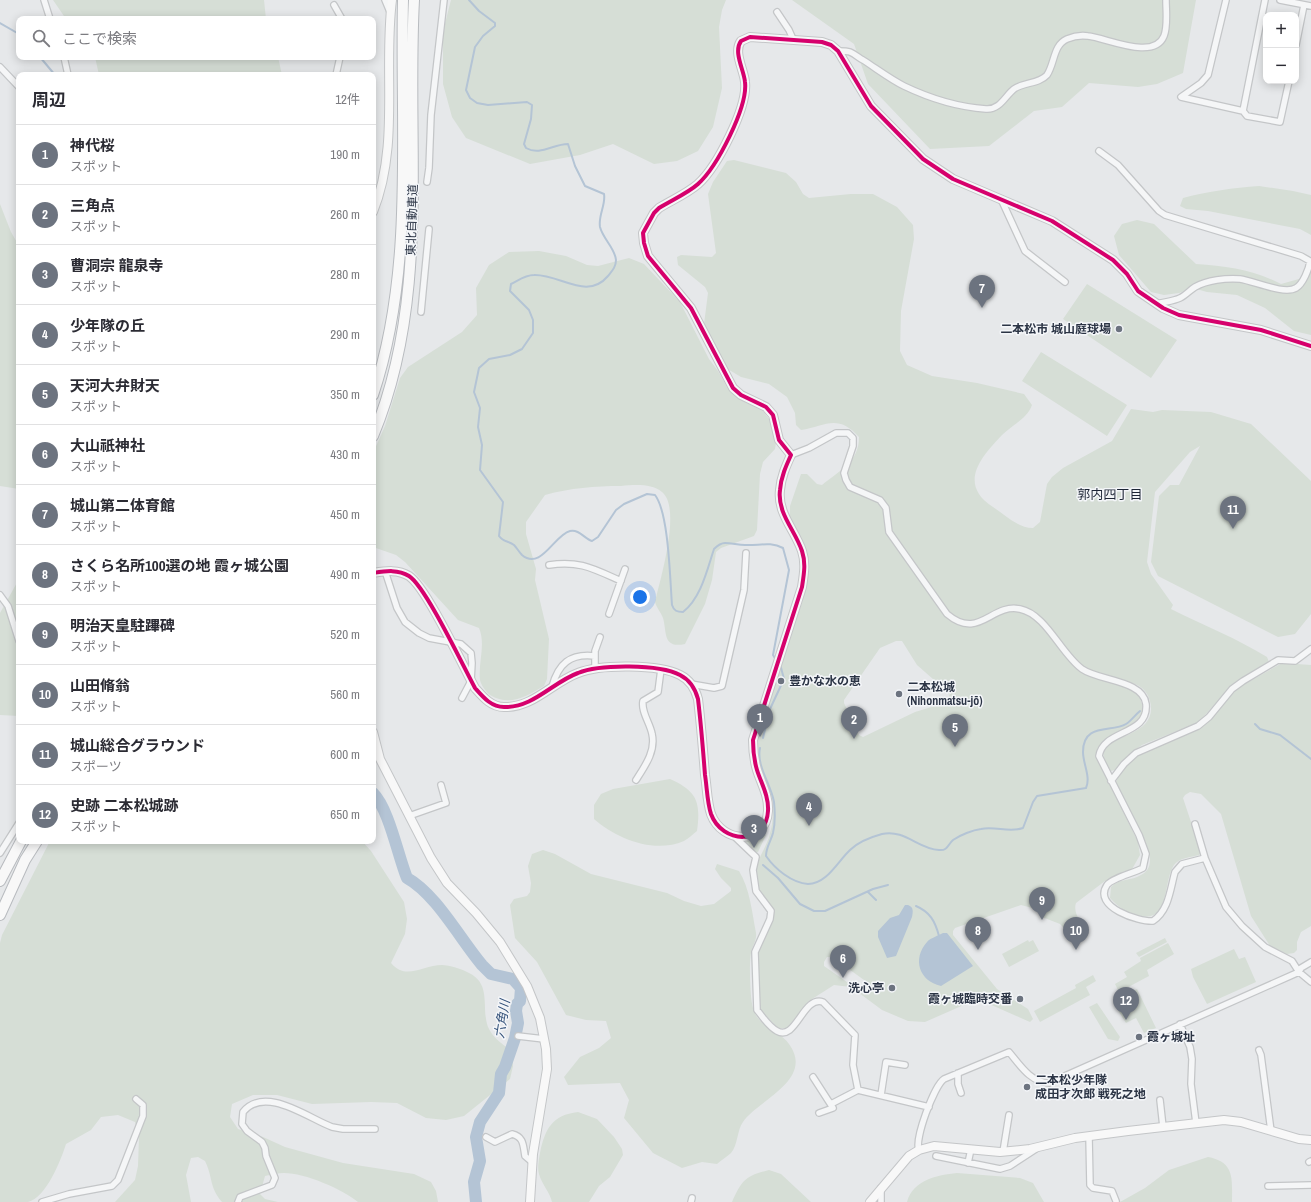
<!DOCTYPE html>
<html lang="ja">
<meta charset="utf-8">
<style>
:root{--surface:#fff;--page:#f7f7f7;--text:#2b2b33;--muted:#7c7c81;--line:#e1e1e2;--accent:#6c737f}
body{margin:0;font-family:"Archivo Narrow","Noto Sans JP",sans-serif;background:var(--page);color:var(--text)}
.controls{position:absolute;right:12px;top:12px;display:grid;overflow:hidden;border-radius:8px;box-shadow:0 2px 10px #0003}
.controls button{width:36px;height:36px;display:grid;place-items:center;padding:0;border:0;border-bottom:1px solid var(--line);background:var(--surface);color:var(--text);font:20px sans-serif}
.you{position:absolute;left:640px;top:597px;width:14px;height:14px;margin:-10px;border:3px solid #fff;border-radius:50%;background:#1a73e8;box-shadow:0 0 0 6px #1a73e833}
.badge{display:grid;place-items:center;width:26px;height:26px;border-radius:50%;background:var(--accent);color:#fff;font-size:13px;font-weight:700}
.pin{position:absolute;translate:-50% -33px;filter:drop-shadow(0 1px 2px #0008)}
.pin::after{content:'';position:absolute;top:21px;width:14px;height:12px;background:inherit;clip-path:polygon(0 0,100% 0,50% 100%)}
.list{margin:0;padding:0;list-style:none}
h2{display:flex;justify-content:space-between;align-items:center;height:52px;margin:0;padding:0 16px;font-size:17px}
h2 small{font-size:13px;font-weight:400;color:var(--muted)}
.list li{display:grid;grid-template-columns:26px 1fr auto;gap:12px;align-items:center;box-sizing:border-box;height:60px;padding:0 16px;border-top:1px solid var(--line)}
.list b{display:block;font-size:15px;white-space:nowrap}
.list p{margin:0;font-size:13px;white-space:nowrap;color:var(--muted)}
.list em{font-size:13px;font-style:normal;color:var(--muted)}
.icon{flex:none;width:22px;height:22px;fill:none;stroke:currentColor;stroke-width:2;stroke-linecap:round;stroke-linejoin:round}
.map{position:relative;flex:none;width:1311px;height:1202px;overflow:hidden}
.search{position:absolute;background:var(--surface);box-shadow:0 2px 10px #0003;left:16px;top:16px;width:360px;height:44px;display:flex;align-items:center;gap:10px;box-sizing:border-box;padding:0 14px;border-radius:8px;color:var(--muted);font-size:15px}
.panel{position:absolute;background:var(--surface);box-shadow:0 2px 10px #0003;left:16px;top:72px;width:360px;height:772px;border-radius:8px}
.map>svg:first-child{display:block}
.green{fill:#d6ded6;fill-rule:evenodd}
.water{fill:#b4c4d5}
.lines{fill:none;stroke-linecap:round;stroke-linejoin:round}
.stream{stroke:#b4c4d5;stroke-width:2}
.river{stroke:#b4c4d5;stroke-width:12}
.street-casing{stroke:#c4c6c8;stroke-width:8}
.secondary-casing{stroke:#c4c6c8;stroke-width:10}
.highway-casing{stroke:#b8bbbf;stroke-width:12}
.street{stroke:#f5f6f7;stroke-width:5.5}
.secondary{stroke:#f8f8f8;stroke-width:8}
.highway{stroke:#f8f8f8;stroke-width:10}
.cycleway-casing{stroke:#f4f6f9;stroke-width:6}
.cycleway{stroke:#d6006c;stroke-width:4}
.poi-dot{fill:#6c737f;stroke:#f4f6f9;stroke-width:1.5}
.labels{text-anchor:middle;dominant-baseline:central;stroke-width:3;stroke-linejoin:round;paint-order:stroke}
.street-label{font-size:12px;fill:#2b3445;stroke:#f4f6f9}
.poi-label{font-size:12px;font-weight:bold;fill:#2b3445;stroke:#f4f6f9;text-anchor:start}
.neighbourhood-label{font-size:13px;fill:#1d2536;stroke:#f4f6f9}
.water-label{font-size:13px;font-style:italic;fill:#34527a;stroke:#f4f6f9}
</style>
<div class="map">
<svg width="1311" height="1202" viewBox="0 0 1311 1202">
<rect width="100%" height="100%" fill="#e6e8ea"/>
<!-- green -->
<path class="green" d="M53,0H264L266,19H66Z
M451,0H726L722,10L719,27L722,88L713,127L698,151L677,161L654,164L613,144L580,155L530,164L466,138L452,117L443,84V31Z
M792,0H1196L1183,73L1157,84L1138,87L1089,83L1062,107L1034,111L989,146L930,149L868,84L854,44Z
M95,57H278L282,75H99Z
M734,160L786,173L796,182L803,194L809,198L851,194H873L897,207L913,225L914,239L901,311L900,351L907,365L932,376L977,383L1024,394L1032,405C1027,419 1012,425 1002,435C980,458 958,484 993,507C1005,515 1018,528 1033,528L1040,522L1047,484L1052,477L1063,468L1112,441L1131,409L1153,412L1162,410L1211,412L1251,424L1311,481V614L1295,634L1278,637L1158,576L1151,562L1159,496L1170,485H1179L1200,446L1190,452L1155,492L1147,562L1151,574L1173,605L1171,609C1203,625 1238,639 1267,657L1269,662L1230,687L1199,722L1142,745L1131,753L1115,770L1111,771L1104,760L1103,749C1118,734 1158,733 1150,701C1147,691 1142,687 1133,683C1136,690 1140,697 1142,704C1147,734 1099,726 1096,756L1138,842L1140,855L1131,871L1105,881L1076,903C1072,915 1085,924 1084,936L1077,940L1073,938L1060,924L1042,917L1036,909L1021,905L955,928L953,931V935L997,989L1028,1009L1033,1019L1030,1022L987,1003L966,1004L925,1022L908,1021L882,1010L851,987L834,985L809,1001L787,1028H778L759,1009L757,1004L759,946L773,909C767,899 758,892 756,880C754,863 764,852 769,837C772,828 773,818 773,809C773,791 760,774 757,756C756,745 759,736 761,724L802,603L808,575L807,553L790,518V506L801,474H807L817,484L822,485C840,470 859,462 859,437C838,413 825,426 801,430L796,425L795,413L787,397L769,384L741,377L726,368L704,324L708,293L705,287L678,265L677,257L681,255L712,257L716,253L708,194L713,182L727,161ZM896,641H902L917,665L950,694L948,698L938,705L915,712L863,737L859,735L844,703V700L880,648ZM827,957H832L871,985V988L866,994H864L824,966V962Z
M1259,186L1293,191L1311,195V235L1300,229L1208,211L1186,209L1180,206L1183,198C1209,191 1233,188 1259,186Z
M0,204L11,232L19,246V489L0,486Z
M1137,220L1154,224L1196,264C1227,266 1254,270 1281,284L1306,277L1311,265V335L1294,331L1265,308L1237,295L1207,292L1193,288L1179,293L1164,295L1151,292L1119,255L1114,236L1122,224Z
M539,251L566,256L587,265L598,266L629,258L644,264L680,302L709,359L718,371L728,389L743,401L763,411L769,419L776,443L775,449L763,462L760,474L757,530L754,536L721,548L716,552L712,580L705,604L685,644C662,649 667,631 663,618C661,612 657,609 655,602C660,580 682,508 662,492C651,483 634,485 621,486C595,486 570,488 545,495L526,522V534L536,569L535,580L549,639L547,679L544,686C527,696 510,707 490,695C486,692 481,685 480,680C478,662 486,645 479,628L458,620L405,562L396,555L373,547V453L385,426L400,378L408,367L462,332L477,315L476,288L489,265L509,252Z
M1087,284L1177,340L1151,378L1063,319Z
M1041,352L1127,405L1107,436L1022,381Z
M19,579V716L0,715V613Z
M1282,663L1311,665V926L1301,932L1297,942V950L1294,953L1287,954L1270,946L1251,916L1221,814L1201,794L1190,792L1185,795L1183,798L1201,852L1199,855C1191,857 1179,858 1174,865C1163,881 1170,922 1141,916C1128,914 1119,908 1110,898L1111,887C1119,878 1132,881 1141,875C1147,872 1150,867 1150,860C1151,845 1126,803 1118,788L1116,782L1121,771L1137,755L1204,726L1238,688Z
M670,779C697,791 701,802 697,831C693,834 688,839 684,841C654,854 617,839 594,819V805L601,794L613,789Z
M762,833L766,835L758,852L753,853L743,842L755,839Z
M50,841H362L371,851L404,902L407,919L405,934L391,963C406,981 423,965 442,965C449,965 462,969 469,973C492,984 481,1008 488,1027C493,1038 502,1044 511,1050L513,1066L510,1079L464,1116L446,1120L426,1118L397,1103L371,1102L312,1104L277,1095H253L232,1104L230,1117L238,1129L263,1137L285,1147L343,1163L414,1174L431,1182L436,1191L438,1202H358C342,1189 305,1173 284,1173C278,1173 271,1175 265,1176L260,1194L265,1199L278,1202H222C209,1187 213,1177 205,1161L198,1157L191,1158L186,1175L191,1202H115L135,1180L138,1166L139,1137L135,1122L118,1115L101,1117L91,1130L66,1144C61,1160 46,1198 28,1202C20,1202 9,1202 0,1202V943L2,935Z
M543,850L555,854L591,874L667,893L684,901L701,906L714,904L731,891V888L721,878L715,869L717,864L739,871C750,889 752,912 756,933C757,941 752,946 751,953C749,963 750,999 753,1008C757,1026 780,1031 789,1044C815,1080 758,1100 743,1122C737,1130 738,1145 731,1153C727,1157 721,1160 717,1164L702,1162L682,1168L653,1153L624,1118L629,1100L620,1083L568,1085L564,1077L580,1057L599,1048L611,1038L606,1021L586,1020L566,1015L537,962L515,938L510,905L514,899L527,896L530,892L531,883L528,866L532,854Z
M1165,938L1167,942L1139,957L1136,953Z
M1028,940L1029,942L1033,940L1039,951L1009,967L1002,954Z
M1168,943L1174,954L1147,970L1149,976L1119,992L1115,984L1127,977L1124,972L1141,961L1140,958Z
M1234,949L1239,959L1245,957L1256,982L1207,1004L1193,977L1191,969Z
M1093,975L1096,981L1086,987L1090,995L1040,1022L1034,1011L1076,988L1075,985Z
M1137,989L1156,1028L1144,1033L1136,1018L1126,1023L1114,1004L1120,1001L1118,998Z
M1097,1003L1120,1037L1118,1041L1108,1039L1089,1007Z
M578,1112L597,1119L614,1137L622,1149L623,1155L610,1177L599,1186L589,1202H552C550,1192 542,1185 539,1174C537,1168 539,1159 540,1153C545,1129 552,1115 578,1112Z
M1208,1157C1235,1162 1232,1179 1232,1202H1120L1145,1188L1169,1170Z
M769,1170L781,1174L811,1202H732C742,1180 745,1176 769,1170Z
M957,1173L1020,1178L1033,1183L1044,1202H907C913,1180 937,1175 957,1173Z"/>
<!-- water -->
<path class="water" d="M905,905H908C914,907 913,912 912,917L896,956L887,958L878,937V931L890,918L899,915Z
M943,933H947L973,966L941,986C919,981 912,959 927,942C930,938 938,936 943,933Z"/>
<g class="lines">
<!-- stream -->
<path class="stream" d="M469,0L479,11L495,23V26L483,36L475,47L466,90L470,98L477,103L488,105L527,102L532,105L531,119L524,144L526,148C540,156 553,144 568,144L575,166L585,186L604,194C606,205 598,215 600,227C603,239 615,248 616,260C616,267 612,271 608,276C587,301 560,274 534,275C525,275 519,280 511,284L510,291L529,310L533,320V333L522,349L510,355L489,359L479,368L474,392L480,408L478,427L482,445L480,470L503,502L499,536C503,542 509,541 514,545C517,548 519,552 522,555C541,571 554,535 570,531C579,529 585,539 592,541L598,537L616,510L624,504L647,494L655,495C669,513 670,581 672,605C674,611 677,612 683,612C701,598 707,570 714,549C717,546 720,543 725,543C732,543 738,545 745,545C758,546 770,541 783,548L789,570L773,655L776,660
M0,23L19,34
M40,57L55,75
M1255,724L1260,729L1280,735L1311,759
M763,738L770,709L784,679L780,664
M760,748C756,766 771,784 774,802C775,811 775,824 773,833C771,841 766,847 766,856C775,869 792,883 808,884C827,884 838,861 850,850C858,842 871,837 882,834C905,829 918,849 939,850C948,851 948,844 953,840C960,835 973,830 981,829C995,826 1010,833 1023,828L1033,802L1037,796L1086,788C1091,777 1083,764 1083,752C1083,722 1112,733 1126,724C1131,721 1135,715 1140,711
M763,865L778,878L800,904L814,911H825L873,889L888,885
M868,892L876,900
M916,906C930,912 935,921 939,936"/>
<!-- river -->
<path class="river" d="M373,793C389,809 398,856 407,878C436,894 460,939 482,965L491,974L513,979L521,988L520,1001L517,1004L516,1011L518,1023L515,1038L505,1067L501,1074L499,1093L480,1122L476,1137L480,1161L474,1182L476,1202"/>
<defs>
<path id="street" d="M44,0L50,19
M385,0L390,12
M1226,0L1208,75L1201,83L1181,97L1243,111L1247,116L1280,122L1289,81
M1280,0L1311,6
M334,5L342,19
M777,12L789,30L793,39
M1296,45L1304,5
M838,51C842,51 847,51 850,52C855,54 859,58 863,60C877,69 890,79 904,86C929,98 958,107 986,109C1000,110 1005,96 1014,89C1024,82 1039,84 1047,75C1055,63 1053,45 1067,39C1074,36 1081,35 1088,36C1107,38 1154,61 1164,36C1168,26 1166,11 1166,0
M64,57L68,75
M0,67L19,87
M336,75L340,57
M1243,111L1265,0
M1099,151L1118,165L1159,211L1165,215L1301,256L1310,261C1309,269 1303,284 1296,288C1284,295 1254,281 1240,279C1226,278 1207,280 1195,287C1190,290 1186,295 1180,298C1174,301 1164,302 1157,304
M427,182L429,168L431,115L444,0
M1001,199L1025,251L1065,282
M421,312L429,229
M791,455L809,448L836,433H848L853,438V446L844,473L846,480L850,487L880,500L886,508L889,532L947,614C979,641 991,603 1020,609C1046,614 1061,654 1082,669C1099,681 1143,680 1146,704C1149,736 1103,729 1099,756L1139,835L1146,854L1143,868C1134,873 1112,878 1107,885C1092,907 1139,922 1153,921C1169,910 1170,890 1175,872L1182,864L1205,858L1226,907L1242,926L1265,947L1292,961L1299,972L1311,982
M549,565C579,560 594,569 621,581
M385,571L397,608L405,622L419,633L429,638L461,644L471,653L472,663L471,681L462,698
M0,595L8,606L19,641
M609,614L625,569
M595,668V651L600,637
M691,684L714,688L722,686L744,590L746,553
M552,687C558,664 570,653 595,656
M636,780C645,766 656,751 652,734C650,723 641,712 643,701L658,692L661,669
M1111,781L1124,764L1136,753L1198,726L1209,717L1232,689L1243,681L1278,660L1295,661L1311,649
M409,816L446,803L441,785
M1195,824L1205,858
M736,838L756,857L753,870L756,891L771,911L770,919L755,952L757,1010C763,1017 768,1026 777,1031C796,1042 803,995 823,1002L855,1035L853,1065L858,1090L929,1107
M0,853L19,823
M1180,1024L1190,1047L1192,1059L1191,1084L1196,1123
M518,1036L544,1039
M1259,1050L1261,1055L1271,1131
M958,1073V1084L961,1093
M813,1077L833,1108L819,1113
M881,1095L886,1062L905,1065
M1160,1100L1163,1127
M831,1104L858,1090
M486,1137L495,1142L512,1134C524,1137 523,1145 525,1156L532,1162
M1089,1137L1090,1185L1093,1188L1112,1191L1116,1201
M919,1150C914,1140 934,1086 944,1079L1009,1052C1020,1065 1030,1082 1049,1083L1299,972L1301,968L1311,962
M1003,1152L1009,1115
M936,1156L1000,1169L1010,1166L1036,1149
M1309,1162L1311,1161
M968,1163L971,1149
M1268,1186L1311,1185
M42,1202L69,1194L112,1186L118,1180L143,1116V1105L136,1099
M238,1202L240,1197L272,1185L275,1178L266,1156L265,1148L262,1142L247,1131L242,1124L243,1112C265,1085 308,1118 332,1127L343,1129H375
M691,1202L692,1198
M881,1202V1188"/>
<path id="secondary" d="M373,212C400,145 383,70 392,0
M373,573C386,571 398,569 409,576C426,587 463,666 475,688C483,697 491,707 504,707C533,708 553,682 578,673C600,664 659,664 680,675C690,680 695,688 698,699C701,724 703,749 705,775C707,787 707,802 711,814C722,844 766,846 768,811C769,796 761,783 757,770C754,760 753,750 753,740L802,587C804,574 806,563 802,551C795,530 777,513 780,490C781,477 786,466 791,455L779,440L773,415L766,407L741,395L733,388L691,308L648,256L644,243L643,233L654,213L659,208C672,200 688,193 698,184C717,167 748,107 745,82C744,70 733,52 741,41L750,37L822,42L831,45L838,51L871,106L923,159L953,179L1052,221L1113,260L1127,274L1138,291L1163,308L1179,315L1261,330L1311,346
M373,732L380,759L431,858L447,883L476,913L500,942L527,986L540,1018L546,1049L547,1069L533,1154L530,1202
M870,1202L909,1156L919,1150L934,1146L1000,1152L1030,1149L1075,1138L1128,1131L1224,1120L1241,1122L1299,1139L1311,1140"/>
<path id="highway" d="M373,395C415,269 400,131 403,0
M373,436C431,297 406,146 414,0
M0,881L21,841
M0,915L25,860L37,841"/>
</defs>
<!-- street casing -->
<use href="#street" class="street-casing"/>
<!-- secondary casing -->
<use href="#secondary" class="secondary-casing"/>
<!-- highway casing -->
<use href="#highway" class="highway-casing"/>
<!-- street -->
<use href="#street" class="street"/>
<!-- secondary -->
<use href="#secondary" class="secondary"/>
<!-- highway -->
<use href="#highway" class="highway"/>
<defs>
<path id="cycleway" d="M373,573C386,571 398,569 409,576C426,587 463,666 475,688C483,697 491,707 504,707C533,708 553,682 578,673C600,664 659,664 680,675C690,680 695,688 698,699C701,724 703,749 705,775C707,787 707,802 711,814C722,844 766,846 768,811C769,796 761,783 757,770C754,760 753,750 753,740L802,587C804,574 806,563 802,551C795,530 777,513 780,490C781,477 786,466 791,455L779,440L773,415L766,407L741,395L733,388L691,308L648,256L644,243L643,233L654,213L659,208C672,200 688,193 698,184C717,167 748,107 745,82C744,70 733,52 741,41L750,37L822,42L831,45L838,51L871,106L923,159L953,179L1052,221L1113,260L1127,274L1138,291L1163,308L1179,315L1261,330L1311,346"/>
</defs>
<!-- cycleway casing -->
<use href="#cycleway" class="cycleway-casing"/>
<!-- cycleway -->
<use href="#cycleway" class="cycleway"/>
</g>
<!-- markers -->
<g class="poi-dot">
<circle cx="1119" cy="329" r="4"/>
<circle cx="781" cy="681" r="4"/>
<circle cx="899" cy="694" r="4"/>
<circle cx="892" cy="988" r="4"/>
<circle cx="1020" cy="999" r="4"/>
<circle cx="1139" cy="1037" r="4"/>
<circle cx="1027" cy="1087" r="4"/>
</g>
<g class="labels">
<!-- street labels -->
<g class="street-label">
<text transform="translate(412 220) rotate(-88)">東北自動車道</text>
</g>
<!-- poi labels -->
<g class="poi-label">
<text x="1111" y="329" text-anchor="end">二本松市 城山庭球場</text>
<text x="789" y="681">豊かな水の恵</text>
<text x="907" y="687">二本松城<tspan x="907" dy="14">(Nihonmatsu-jō)</tspan></text>
<text x="884" y="988" text-anchor="end">洗心亭</text>
<text x="1012" y="999" text-anchor="end">霞ヶ城臨時交番</text>
<text x="1147" y="1037">霞ヶ城址</text>
<text x="1035" y="1080">二本松少年隊<tspan x="1035" dy="14">成田才次郎 戦死之地</tspan></text>
</g>
<!-- neighbourhood labels -->
<g class="neighbourhood-label">
<text x="1110" y="494">郭内四丁目</text>
</g>
<!-- water labels -->
<g class="water-label">
<text transform="translate(502 1019) rotate(-81)">六角川</text>
</g>
</g>
</svg>
<div class="controls">
<button>+</button>
<button>−</button>
</div>
<div class="you"></div>
<div class="pin badge" style="left:760px;top:737px">1</div>
<div class="pin badge" style="left:854px;top:739px">2</div>
<div class="pin badge" style="left:754px;top:848px">3</div>
<div class="pin badge" style="left:809px;top:826px">4</div>
<div class="pin badge" style="left:955px;top:747px">5</div>
<div class="pin badge" style="left:843px;top:978px">6</div>
<div class="pin badge" style="left:982px;top:308px">7</div>
<div class="pin badge" style="left:978px;top:950px">8</div>
<div class="pin badge" style="left:1042px;top:920px">9</div>
<div class="pin badge" style="left:1076px;top:950px">10</div>
<div class="pin badge" style="left:1233px;top:529px">11</div>
<div class="pin badge" style="left:1126px;top:1020px">12</div>
<div class="search"><svg class="icon" aria-label="search" viewBox="0 0 24 24"><circle cx="10" cy="10" r="6"/><path d="M15 15l6 6"/></svg>ここで検索</div>
<section class="panel">
<h2>周辺<small>12件</small></h2>
<ul class="list">
<li><span class="badge">1</span><div><b>神代桜</b><p>スポット</p></div><em>190 m</em></li>
<li><span class="badge">2</span><div><b>三角点</b><p>スポット</p></div><em>260 m</em></li>
<li><span class="badge">3</span><div><b>曹洞宗 龍泉寺</b><p>スポット</p></div><em>280 m</em></li>
<li><span class="badge">4</span><div><b>少年隊の丘</b><p>スポット</p></div><em>290 m</em></li>
<li><span class="badge">5</span><div><b>天河大弁財天</b><p>スポット</p></div><em>350 m</em></li>
<li><span class="badge">6</span><div><b>大山祇神社</b><p>スポット</p></div><em>430 m</em></li>
<li><span class="badge">7</span><div><b>城山第二体育館</b><p>スポット</p></div><em>450 m</em></li>
<li><span class="badge">8</span><div><b>さくら名所100選の地 霞ヶ城公園</b><p>スポット</p></div><em>490 m</em></li>
<li><span class="badge">9</span><div><b>明治天皇駐蹕碑</b><p>スポット</p></div><em>520 m</em></li>
<li><span class="badge">10</span><div><b>山田脩翁</b><p>スポット</p></div><em>560 m</em></li>
<li><span class="badge">11</span><div><b>城山総合グラウンド</b><p>スポーツ</p></div><em>600 m</em></li>
<li><span class="badge">12</span><div><b>史跡 二本松城跡</b><p>スポット</p></div><em>650 m</em></li>
</ul>
</section>
</div>
